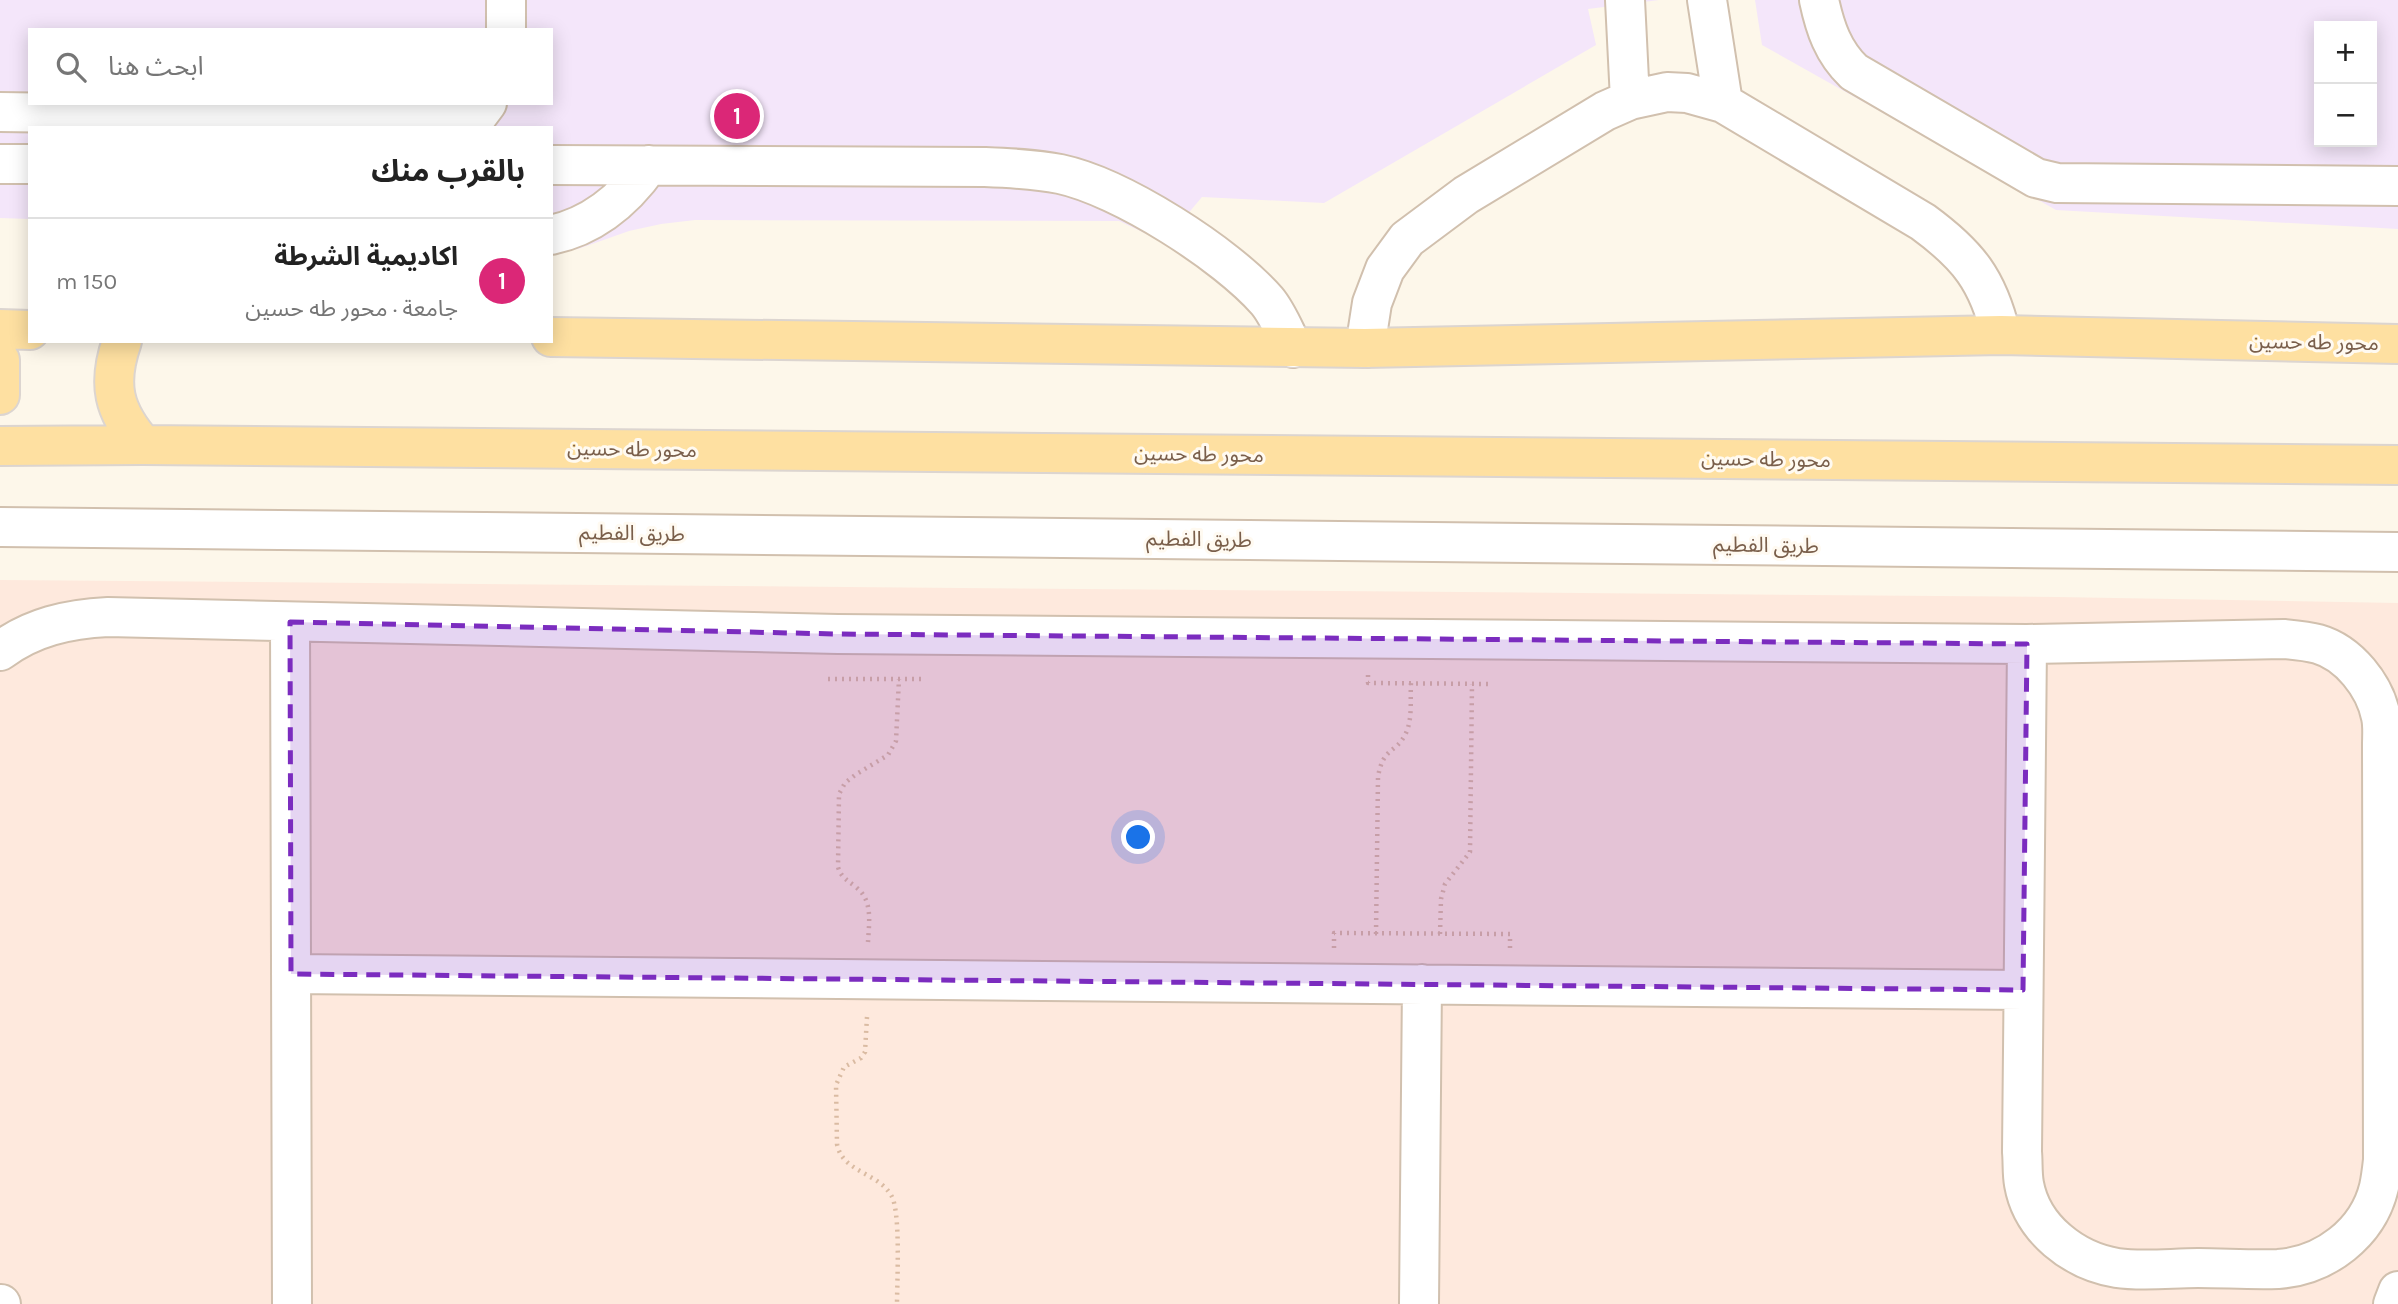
<!DOCTYPE html>
<html lang="ar">
<meta charset="utf-8">
<style>
:root{--surface:#fff;--page:#f6f6f6;--text:#222;--muted:#767676;--line:#e0e0e0;--accent:#db2777}
body{margin:0;font-family:Karla,"Noto Sans Arabic",sans-serif;background:var(--page);color:var(--text);direction:rtl}
.controls{position:absolute;right:21px;top:21px;display:grid;overflow:hidden;border-radius:0px;box-shadow:0 4px 18px #0003}
.controls button{width:63px;height:63px;display:grid;place-items:center;padding:0;border:0;border-bottom:2px solid var(--line);background:var(--surface);color:var(--text);font:35px sans-serif}
.you{position:absolute;left:1139px;top:838px;width:24px;height:24px;margin:-18px;border:5px solid #fff;border-radius:50%;background:#1a73e8;box-shadow:0 0 0 10px #1a73e833}
.badge{display:grid;place-items:center;width:46px;height:46px;border-radius:50%;background:var(--accent);color:#fff;font-size:23px;font-weight:700}
.pin{position:absolute;translate:-50% -50%;border:4px solid #fff;box-shadow:0 2px 7px #0006}
.list{margin:0;padding:0;list-style:none}
h2{display:flex;justify-content:space-between;align-items:center;height:91px;margin:0;padding:0 28px;font-size:30px}
h2 small{font-size:23px;font-weight:400;color:var(--muted)}
.list li{display:grid;grid-template-columns:46px 1fr auto;gap:21px;align-items:center;box-sizing:border-box;height:126px;padding:0 28px;border-top:2px solid var(--line)}
.list b{display:block;font-size:26px;white-space:nowrap}
.list p{margin:0;font-size:23px;white-space:nowrap;color:var(--muted)}
.list em{font-size:23px;font-style:normal;color:var(--muted)}
.icon{flex:none;width:38px;height:38px;fill:none;stroke:currentColor;stroke-width:2;stroke-linecap:round;stroke-linejoin:round}
.map{position:relative;flex:none;width:2398px;height:1304px;overflow:hidden;direction:ltr}
.search{position:absolute;background:var(--surface);box-shadow:0 4px 18px #0003;left:28px;top:28px;width:525px;height:77px;display:flex;align-items:center;gap:18px;box-sizing:border-box;padding:0 24px;border-radius:0px;color:var(--muted);font-size:26px}
.panel{position:absolute;background:var(--surface);box-shadow:0 4px 18px #0003;left:28px;top:126px;width:525px;height:217px;border-radius:0px;direction:rtl}
.map>svg:first-child{display:block}
.commercial{fill:#fee9dd}
.education{fill:#f4e6fa;fill-rule:evenodd}
.lines{fill:none;stroke-linecap:round;stroke-linejoin:round}
.minor-casing{stroke:#d1c0ae;stroke-width:42}
.major-casing{stroke:#dcd5d0;stroke-width:42}
.path{stroke:#dabba2;stroke-width:4.5;stroke-dasharray:2 5;stroke-linecap:butt}
.minor{stroke:#fff;stroke-width:38}
.major{stroke:#fee0a1;stroke-width:38}
.marked{fill:#7b2cbf;fill-opacity:0.2;stroke:#7b2cbf;stroke-width:5;stroke-dasharray:14 9;stroke-linejoin:round}
.labels{text-anchor:middle;dominant-baseline:central;stroke-width:6;stroke-linejoin:round;paint-order:stroke}
.street-label{font-size:21px;fill:#7a5f4b;stroke:#fffaf1}
</style>
<div class="map">
<svg width="2398" height="1304" viewBox="0 0 2398 1304">
<rect width="100%" height="100%" fill="#fdf7ea"/>
<!-- commercial -->
<path class="commercial" d="M0,580L2057,597L2398,603V1304H0Z"/>
<!-- education -->
<path class="education" d="M0,0H1659L1588,9L1596,45L1324,203L1202,197L1164,242L1119,221L695,220L661,224L629,231L578,249L551,252V128H30V219L0,218ZM30,30H551V103H30Z
M1755,0H2398V229L2056,210L1762,45ZM2319,26H2372V142H2319Z"/>
<g class="lines">
<defs>
<path id="minor" d="M1625,0L1630,100
M1707,0L1723,103
M1819,0C1825,28 1833,52 1854,72L2036,178L2057,183L2398,186
M506,30V0
M0,112L475,119L487,103
M0,164H30
M551,165L985,167C1010,168 1035,169 1060,174C1121,187 1226,254 1267,301C1278,314 1285,333 1293,348
M551,235C593,226 625,199 649,165
M1365,348L1372,303L1385,269L1407,239L1466,195L1605,111L1630,100L1667,92L1687,93L1723,103L1923,222C1968,255 1988,280 2001,335
M0,527L2398,552
M290,622L292,1304
M0,651C32,627 68,619 108,617L838,634L2027,644L2284,639C2295,640 2307,641 2318,644C2349,653 2375,686 2381,717C2383,726 2382,736 2382,745L2383,1160C2382,1169 2381,1178 2379,1187C2368,1233 2325,1266 2278,1269C2251,1270 2224,1268 2198,1268C2172,1268 2143,1272 2117,1268C2074,1261 2032,1229 2024,1184C2022,1173 2023,1162 2022,1152L2027,644
M291,974L2023,990
M0,1304H1
M1419,1304L1422,984
M2393,1304L2398,1291"/>
<path id="major" d="M0,329L30,330
M551,337L1365,348L2001,335L2398,344
M122,341C107,384 113,411 143,445
M0,360V395
M0,446L143,445L2398,465"/>
</defs>
<!-- minor casing -->
<use href="#minor" class="minor-casing"/>
<!-- major casing -->
<use href="#major" class="major-casing"/>
<!-- path -->
<path class="path" d="M1368,675V683L1493,684
M828,679H921
M1376,934L1378,777C1383,747 1395,754 1405,735C1413,720 1410,700 1411,683
M1440,934L1441,899L1445,884L1470,852L1472,684
M868,942C869,923 873,901 857,888C849,881 841,878 838,867L839,794L845,783L855,775L888,755L896,741L899,679
M1334,948V933L1510,934V949
M867,1017L865,1052L861,1058L844,1067L836,1085L837,1144C842,1172 877,1172 891,1195C901,1210 897,1282 897,1304"/>
<!-- minor -->
<use href="#minor" class="minor"/>
<!-- major -->
<use href="#major" class="major"/>
</g>
<!-- marked area -->
<path class="marked" d="M290,622L838,634L2027,644L2023,990L291,974Z"/>
<g class="labels">
<!-- street labels -->
<g class="street-label">
<text transform="translate(2314 342) rotate(1)">محور طه حسين</text>
<text transform="translate(632 449) rotate(1)">محور طه حسين</text>
<text transform="translate(1199 454) rotate(1)">محور طه حسين</text>
<text transform="translate(1766 459) rotate(1)">محور طه حسين</text>
<text transform="translate(632 533) rotate(1)">طريق الفطيم</text>
<text transform="translate(1199 539) rotate(1)">طريق الفطيم</text>
<text transform="translate(1766 545) rotate(1)">طريق الفطيم</text>
</g>
</g>
</svg>
<div class="controls">
<button>+</button>
<button>−</button>
</div>
<div class="you"></div>
<div class="pin badge" style="left:737px;top:116px">1</div>
<div class="search"><svg class="icon" aria-label="search" viewBox="0 0 24 24"><circle cx="10" cy="10" r="6"/><path d="M15 15l6 6"/></svg>ابحث هنا</div>
<section class="panel">
<h2>بالقرب منك<small></small></h2>
<ul class="list">
<li><span class="badge">1</span><div><b>اكاديمية الشرطة</b><p>جامعة · محور طه حسين</p></div><em>150 m</em></li>
</ul>
</section>
</div>
